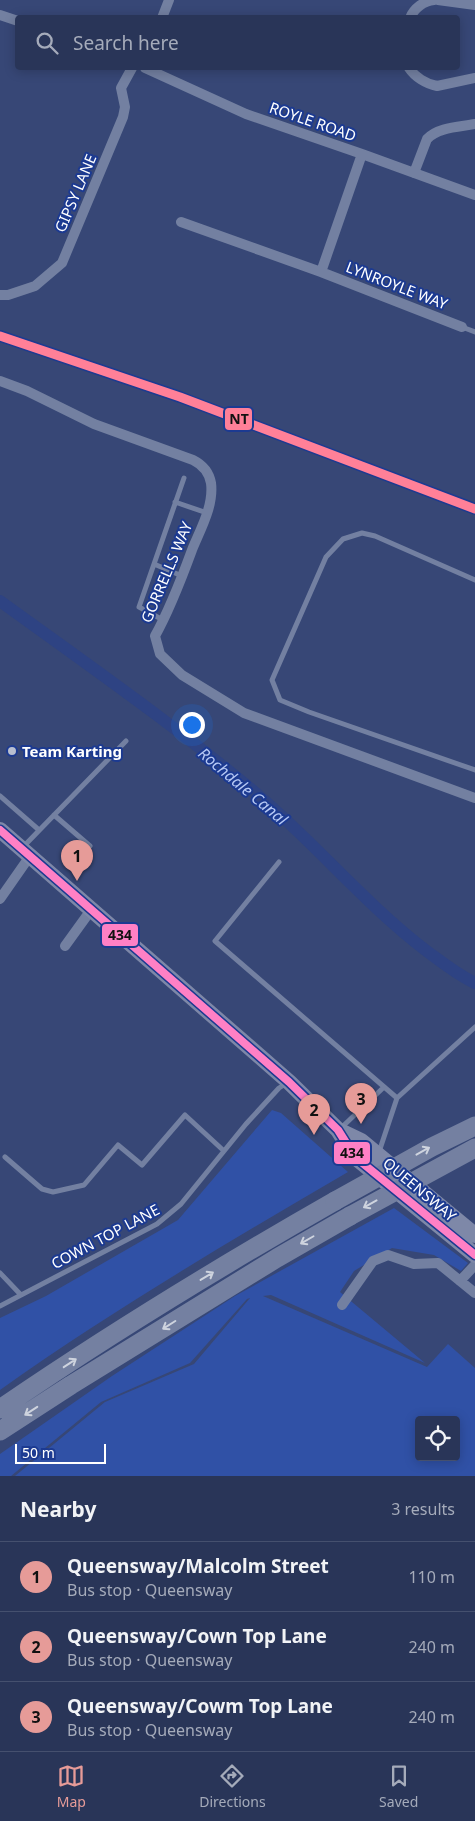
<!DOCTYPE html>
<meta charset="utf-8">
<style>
:root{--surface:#293558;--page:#354061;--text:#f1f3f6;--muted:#a5abba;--line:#45506e;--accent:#e69b98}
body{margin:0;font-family:"Noto Sans",sans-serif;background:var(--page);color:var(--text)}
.controls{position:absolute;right:15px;bottom:15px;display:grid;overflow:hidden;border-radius:5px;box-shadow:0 2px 12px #0003}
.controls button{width:45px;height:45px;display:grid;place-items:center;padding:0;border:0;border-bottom:1px solid var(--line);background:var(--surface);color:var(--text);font:25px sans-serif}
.scale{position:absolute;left:15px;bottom:12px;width:91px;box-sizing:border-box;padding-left:5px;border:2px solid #fff;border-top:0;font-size:14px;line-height:18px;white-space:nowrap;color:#fff;-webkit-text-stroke:4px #1c3a91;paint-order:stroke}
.you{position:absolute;left:191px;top:724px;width:18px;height:18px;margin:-12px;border:4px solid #fff;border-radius:50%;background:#1a73e8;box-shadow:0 0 0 8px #1a73e833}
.badge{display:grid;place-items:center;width:32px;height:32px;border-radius:50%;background:var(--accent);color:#111;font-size:16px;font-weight:700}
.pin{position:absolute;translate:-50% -41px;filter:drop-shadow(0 1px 2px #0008)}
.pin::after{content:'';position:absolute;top:26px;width:18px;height:15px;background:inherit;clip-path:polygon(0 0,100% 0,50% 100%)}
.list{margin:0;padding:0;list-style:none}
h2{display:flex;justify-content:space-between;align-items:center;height:65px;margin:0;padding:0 20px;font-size:21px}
h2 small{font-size:16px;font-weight:400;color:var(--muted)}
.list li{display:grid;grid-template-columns:32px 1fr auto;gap:15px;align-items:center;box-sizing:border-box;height:70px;padding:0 20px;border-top:1px solid var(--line)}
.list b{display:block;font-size:19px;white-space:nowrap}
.list p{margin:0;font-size:16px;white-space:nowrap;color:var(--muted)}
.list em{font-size:16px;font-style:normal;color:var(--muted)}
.icon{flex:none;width:28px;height:28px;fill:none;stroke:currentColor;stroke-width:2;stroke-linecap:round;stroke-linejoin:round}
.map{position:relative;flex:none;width:475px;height:1476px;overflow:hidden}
.search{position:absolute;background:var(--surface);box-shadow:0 2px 12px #0003;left:15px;right:15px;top:15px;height:55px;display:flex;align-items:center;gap:12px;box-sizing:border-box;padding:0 18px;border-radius:5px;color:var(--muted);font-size:19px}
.sheet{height:275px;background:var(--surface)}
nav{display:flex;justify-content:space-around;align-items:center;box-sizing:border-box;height:70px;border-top:1px solid var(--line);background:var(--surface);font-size:14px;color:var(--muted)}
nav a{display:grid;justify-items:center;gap:2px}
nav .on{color:var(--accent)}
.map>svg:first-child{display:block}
.green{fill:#3051a6;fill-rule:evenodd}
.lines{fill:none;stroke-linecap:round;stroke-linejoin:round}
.canal{stroke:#2e4383;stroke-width:12}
.service{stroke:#7380a1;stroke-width:5}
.minor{stroke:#7380a1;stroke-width:10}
.primary{stroke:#7e88a8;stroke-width:16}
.motorway{stroke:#7480a1;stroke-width:19}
.motorway-bridge{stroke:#7480a1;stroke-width:19}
.bus-1-casing{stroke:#1c3a91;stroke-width:11}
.bus-1{stroke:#ff80c5;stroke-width:8}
.rail-1-casing{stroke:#1c3a91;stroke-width:12}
.rail-1{stroke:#ff8098;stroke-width:9}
.oneway{stroke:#ced3de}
.poi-dot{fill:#b9bfcf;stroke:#1c3a91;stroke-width:2}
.labels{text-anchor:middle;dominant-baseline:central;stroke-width:4;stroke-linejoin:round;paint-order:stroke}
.street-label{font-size:15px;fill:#fff;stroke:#1c3a91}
.poi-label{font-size:15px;font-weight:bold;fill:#fff;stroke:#1c3a91;text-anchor:start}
.water-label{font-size:16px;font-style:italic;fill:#b7c9f5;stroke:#1c3a91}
.line-badge{stroke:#1c3a91;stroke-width:2}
.pale-badge-label{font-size:14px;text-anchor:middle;font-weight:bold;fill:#111}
</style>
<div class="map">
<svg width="475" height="1476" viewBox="0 0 475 1476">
<rect width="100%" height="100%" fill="#374776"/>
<!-- green -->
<path class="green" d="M272,1110L281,1113L348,1172C230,1241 111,1311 0,1390V1318L46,1296L178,1220Z
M394,1208L468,1263L461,1271L434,1255L392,1248L354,1271L340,1292L425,1363L271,1295L263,1296L427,1367L448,1344L475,1368V1476H15L105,1402L194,1364L250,1298L247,1299L190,1363L101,1402L11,1476H0V1454L112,1376L235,1296ZM419,1420H456V1457H419Z"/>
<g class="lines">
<!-- canal -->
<path class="canal" d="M0,601C87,664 176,726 258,795C317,845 366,905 428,952C443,963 458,975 475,983"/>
<!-- service -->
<path class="service" d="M462,327L475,332
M175,502L207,513
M154,564L182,576
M475,580L375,536L362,533L343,539L326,557L272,680L280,700L309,712L475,770
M163,620L139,607L184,478
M0,796L39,830
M54,815L90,846
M24,846L126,741
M279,862L215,941L397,1098
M341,1128L384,1087
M379,1152L397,1098L475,1027
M5,1157L42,1189L53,1192L84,1185L118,1145L142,1165L185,1115L224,1151
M0,1273L21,1295
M0,1306L157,1224L181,1204L246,1124L279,1088L287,1083"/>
<!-- minor -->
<path class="minor" d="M438,0L475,5
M0,15L18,21
M162,18L169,0
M410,18C414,8 424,1 434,0
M145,68L246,114L362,154L475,195
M409,68C415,77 426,84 437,86L475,78
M414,173L427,139C438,127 460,127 475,124
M181,222L321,272L462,327
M321,272L362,154
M0,295H8L35,286L62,263L123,117L125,107L121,88L132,68
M0,381L27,391L94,424L193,460C203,465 209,472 211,483C214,506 200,530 192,550C181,580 170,609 155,636L160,654L182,675L244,713L475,798
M0,899L30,856
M65,946L91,910
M460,1281L475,1265
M342,1305L373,1261L388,1255L414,1264L438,1263L475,1293"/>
<!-- primary -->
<path class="primary" d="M0,830L289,1082L338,1130L355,1157L475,1255
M338,1130L361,1141L475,1235"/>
<!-- motorway -->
<path class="motorway" d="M0,1409C108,1335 221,1266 335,1201
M0,1431L71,1385L277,1258L350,1216"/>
<!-- motorway-bridge -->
<path class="motorway-bridge" d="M335,1201L432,1147L475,1126
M350,1216L475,1148"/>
<defs>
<path id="bus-1" d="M0,830L289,1082L338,1130L355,1157L475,1255"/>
</defs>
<!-- bus-1 casing -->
<use href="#bus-1" class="bus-1-casing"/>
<!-- bus-1 -->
<use href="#bus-1" class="bus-1"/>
<defs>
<path id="rail-1" d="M0,336L180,397L475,509"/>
</defs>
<!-- rail-1 casing -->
<use href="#rail-1" class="rail-1-casing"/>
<!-- rail-1 -->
<use href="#rail-1" class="rail-1"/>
</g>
<!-- one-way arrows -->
<defs><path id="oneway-shaft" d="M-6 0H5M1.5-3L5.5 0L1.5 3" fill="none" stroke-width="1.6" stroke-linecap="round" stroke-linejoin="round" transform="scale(1.25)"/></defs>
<g class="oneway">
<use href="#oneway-shaft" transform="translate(423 1151) rotate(-29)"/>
<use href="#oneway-shaft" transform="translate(370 1204) rotate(151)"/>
<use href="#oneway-shaft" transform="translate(307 1240) rotate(150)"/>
<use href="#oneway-shaft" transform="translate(207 1276) rotate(-31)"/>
<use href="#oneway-shaft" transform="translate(169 1325) rotate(148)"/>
<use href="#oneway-shaft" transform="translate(70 1363) rotate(-33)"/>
<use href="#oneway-shaft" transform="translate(31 1411) rotate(147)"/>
</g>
<!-- markers -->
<circle class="poi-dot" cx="12" cy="751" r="5"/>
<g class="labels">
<!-- street labels -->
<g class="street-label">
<text transform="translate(313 121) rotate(19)">ROYLE ROAD</text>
<text transform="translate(75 193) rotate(-67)">GIPSY LANE</text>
<text transform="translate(397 285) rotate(21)">LYNROYLE WAY</text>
<text transform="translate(166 572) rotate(-67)">GORRELLS WAY</text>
<text transform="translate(420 1189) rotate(40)">QUEENSWAY</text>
<text transform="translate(105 1236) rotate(-28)">COWN TOP LANE</text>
</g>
<!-- poi labels -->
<g class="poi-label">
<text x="22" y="751">Team Karting</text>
</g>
<!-- water labels -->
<g class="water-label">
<text transform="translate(243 786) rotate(40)">Rochdale Canal</text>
</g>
</g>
<g class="line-badge">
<rect x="224" y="407" width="29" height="24" rx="5" fill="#ff8098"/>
<rect x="101" y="923" width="38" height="24" rx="5" fill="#ff80c5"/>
<rect x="333" y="1141" width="38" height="24" rx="5" fill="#ff80c5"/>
</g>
<g class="pale-badge-label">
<text x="239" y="424">NT</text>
<text x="120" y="940">434</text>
<text x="352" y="1158">434</text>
</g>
</svg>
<div class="controls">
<button><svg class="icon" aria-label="locate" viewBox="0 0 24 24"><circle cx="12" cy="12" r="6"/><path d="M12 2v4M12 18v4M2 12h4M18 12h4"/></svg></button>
</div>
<div class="scale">50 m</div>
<div class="you"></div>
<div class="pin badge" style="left:77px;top:881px">1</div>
<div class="pin badge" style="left:314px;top:1135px">2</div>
<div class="pin badge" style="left:361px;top:1124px">3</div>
<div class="search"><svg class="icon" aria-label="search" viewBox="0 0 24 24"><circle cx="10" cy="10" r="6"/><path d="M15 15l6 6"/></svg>Search here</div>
</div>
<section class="sheet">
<h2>Nearby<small>3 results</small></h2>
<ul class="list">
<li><span class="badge">1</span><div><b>Queensway/Malcolm Street</b><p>Bus stop · Queensway</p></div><em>110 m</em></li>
<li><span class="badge">2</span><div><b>Queensway/Cown Top Lane</b><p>Bus stop · Queensway</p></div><em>240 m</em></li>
<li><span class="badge">3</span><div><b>Queensway/Cowm Top Lane</b><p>Bus stop · Queensway</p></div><em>240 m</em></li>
</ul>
</section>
<nav>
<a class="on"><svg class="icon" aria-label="map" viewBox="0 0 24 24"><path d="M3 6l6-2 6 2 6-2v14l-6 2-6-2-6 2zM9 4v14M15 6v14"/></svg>Map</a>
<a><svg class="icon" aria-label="directions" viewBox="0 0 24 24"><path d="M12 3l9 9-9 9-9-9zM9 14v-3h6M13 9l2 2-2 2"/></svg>Directions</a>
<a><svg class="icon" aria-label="saved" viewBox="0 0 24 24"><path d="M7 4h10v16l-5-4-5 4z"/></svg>Saved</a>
</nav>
